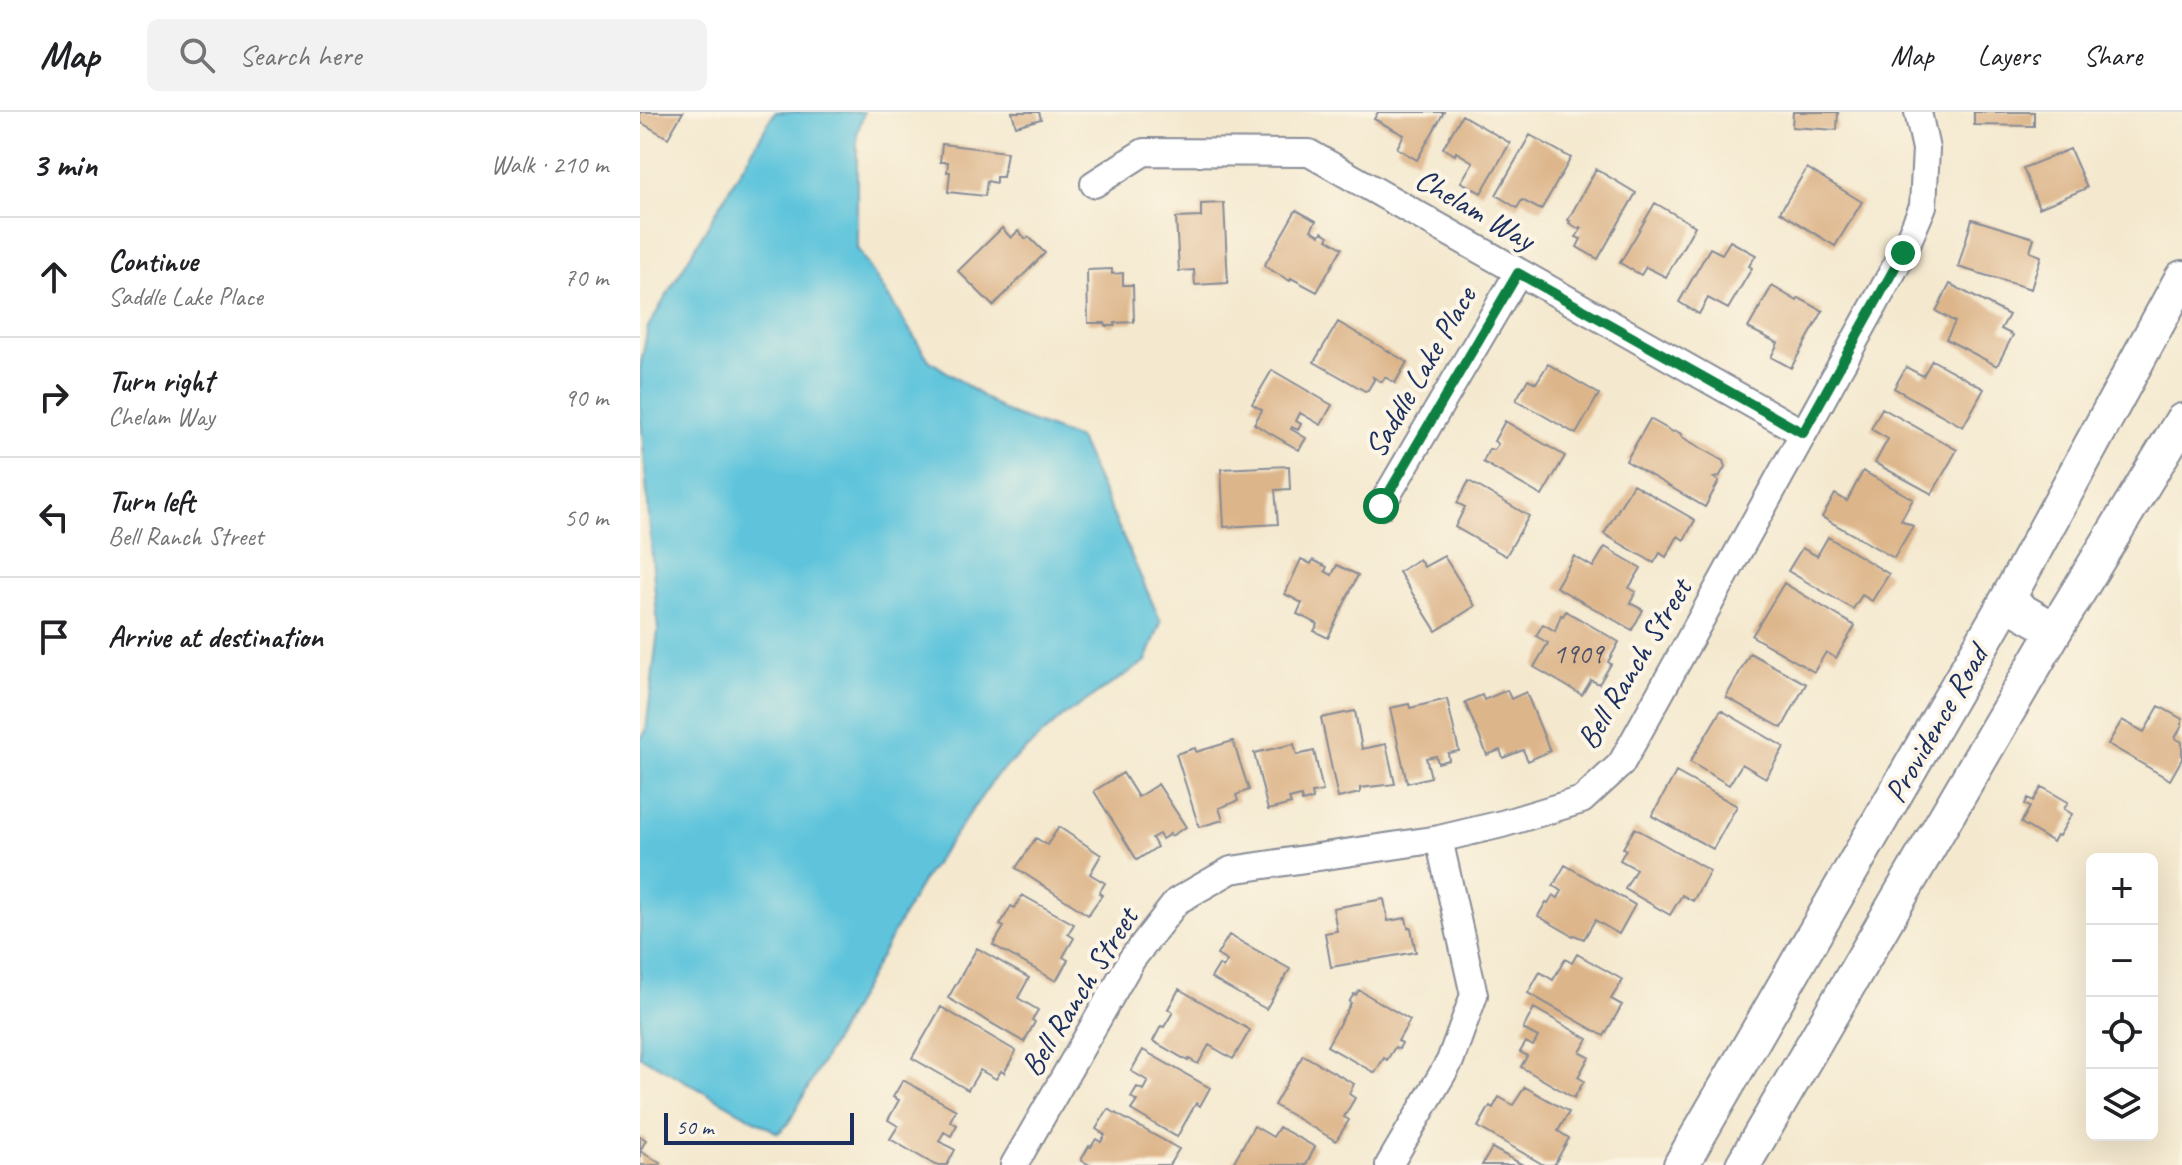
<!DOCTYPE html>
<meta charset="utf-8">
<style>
:root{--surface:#fff;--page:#f2f2f2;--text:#202124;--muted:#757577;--line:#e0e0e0}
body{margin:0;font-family:Caveat,sans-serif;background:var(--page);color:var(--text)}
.controls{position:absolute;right:24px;bottom:24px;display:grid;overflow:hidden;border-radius:12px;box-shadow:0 8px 32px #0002}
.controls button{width:72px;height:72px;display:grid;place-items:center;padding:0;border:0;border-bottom:2px solid var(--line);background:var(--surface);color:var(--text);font:40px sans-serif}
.scale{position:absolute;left:24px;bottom:20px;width:190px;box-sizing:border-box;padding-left:8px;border:4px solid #1b2f5e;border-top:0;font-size:22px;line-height:28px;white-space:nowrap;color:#1b2f5e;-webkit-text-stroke:6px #fcf5e5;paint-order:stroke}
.stop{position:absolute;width:24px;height:24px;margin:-18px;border:6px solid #0b8043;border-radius:50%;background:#fff}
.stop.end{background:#0b8043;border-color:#fff;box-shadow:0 2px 8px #0008}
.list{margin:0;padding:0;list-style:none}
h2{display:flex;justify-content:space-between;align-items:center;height:104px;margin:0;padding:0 32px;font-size:34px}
h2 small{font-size:26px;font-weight:400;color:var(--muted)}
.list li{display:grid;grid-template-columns:52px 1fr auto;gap:24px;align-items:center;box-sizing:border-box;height:120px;padding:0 32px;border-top:2px solid var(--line)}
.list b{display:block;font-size:30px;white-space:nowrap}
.list p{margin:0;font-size:26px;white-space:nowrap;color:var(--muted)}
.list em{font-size:26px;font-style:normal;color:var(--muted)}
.icon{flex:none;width:44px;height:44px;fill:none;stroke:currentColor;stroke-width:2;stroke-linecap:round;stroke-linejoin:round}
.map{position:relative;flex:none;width:1542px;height:1053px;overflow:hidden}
header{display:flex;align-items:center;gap:48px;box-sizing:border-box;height:112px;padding:0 40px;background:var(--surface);border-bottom:2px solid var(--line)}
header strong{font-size:38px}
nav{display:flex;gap:44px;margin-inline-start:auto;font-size:28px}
.search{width:560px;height:72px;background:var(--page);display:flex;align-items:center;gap:20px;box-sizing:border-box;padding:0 28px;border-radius:12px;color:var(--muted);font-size:30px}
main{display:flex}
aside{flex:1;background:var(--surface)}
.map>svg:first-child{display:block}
.water{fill:#5ec4db;stroke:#3c7a9c;stroke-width:2}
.building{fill:#ddb58a}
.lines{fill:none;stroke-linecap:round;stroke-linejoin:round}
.minor-casing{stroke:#888c96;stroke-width:30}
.major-casing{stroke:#888c96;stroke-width:38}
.minor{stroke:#fff;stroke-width:26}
.major{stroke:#fff;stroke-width:34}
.route{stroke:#0b8043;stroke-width:10}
.labels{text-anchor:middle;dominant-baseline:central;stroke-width:8;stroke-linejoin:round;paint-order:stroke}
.number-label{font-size:28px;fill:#4c5069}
.street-label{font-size:32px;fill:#1b2f5e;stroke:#fcf5e5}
</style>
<header>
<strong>Map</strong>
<div class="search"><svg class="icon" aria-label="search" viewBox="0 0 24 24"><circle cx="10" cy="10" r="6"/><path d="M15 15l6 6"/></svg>Search here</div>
<nav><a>Map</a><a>Layers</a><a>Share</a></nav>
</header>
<main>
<aside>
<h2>3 min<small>Walk · 210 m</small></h2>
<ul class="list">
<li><svg class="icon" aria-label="ahead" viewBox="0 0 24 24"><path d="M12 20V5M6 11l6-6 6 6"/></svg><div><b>Continue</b><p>Saddle Lake Place</p></div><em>70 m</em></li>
<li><svg class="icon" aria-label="right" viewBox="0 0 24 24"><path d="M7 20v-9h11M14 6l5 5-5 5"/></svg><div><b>Turn right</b><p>Chelam Way</p></div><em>90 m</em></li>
<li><svg class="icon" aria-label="left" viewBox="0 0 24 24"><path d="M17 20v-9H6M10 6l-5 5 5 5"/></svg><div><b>Turn left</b><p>Bell Ranch Street</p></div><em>50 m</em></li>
<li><svg class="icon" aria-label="arrive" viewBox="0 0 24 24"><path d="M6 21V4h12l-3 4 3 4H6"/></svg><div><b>Arrive at destination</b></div></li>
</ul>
</aside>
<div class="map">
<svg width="1542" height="1053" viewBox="0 0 1542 1053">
<rect width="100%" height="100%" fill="#fcf5e5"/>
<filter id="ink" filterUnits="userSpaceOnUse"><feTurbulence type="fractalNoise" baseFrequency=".0125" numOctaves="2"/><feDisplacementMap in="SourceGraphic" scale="16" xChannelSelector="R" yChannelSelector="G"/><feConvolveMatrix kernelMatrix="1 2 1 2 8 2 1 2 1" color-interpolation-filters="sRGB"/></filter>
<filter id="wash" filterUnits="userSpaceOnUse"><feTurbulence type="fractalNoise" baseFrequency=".006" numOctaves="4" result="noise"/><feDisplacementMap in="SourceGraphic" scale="32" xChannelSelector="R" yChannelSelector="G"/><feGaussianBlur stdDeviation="1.8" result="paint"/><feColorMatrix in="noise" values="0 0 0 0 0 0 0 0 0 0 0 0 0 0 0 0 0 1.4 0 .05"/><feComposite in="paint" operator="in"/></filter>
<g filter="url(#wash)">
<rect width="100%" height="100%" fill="#f4e9cf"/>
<!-- water -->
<path class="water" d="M135,0H224L217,22V136L289,248L366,300L439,327L521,510L506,549L422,605L356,664L281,771L148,1012L138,1021L0,944V627L6,619L18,518L0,295V256L8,215Z"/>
<g id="blocks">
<!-- building -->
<path class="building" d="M0,0H43L28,26L0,10Z
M372,0H399L401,7L376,14Z
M738,0H804L777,48L757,36L764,23L734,7Z
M1153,0H1198L1197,18L1152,15Z
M1334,0H1394V14L1334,13Z
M822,3L870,31L841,81L821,70L833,50L816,40L815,43L803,36Z
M890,23L931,46L901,98L882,88L877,96L856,83Z
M302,32L367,40L363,65H356V71L347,69L345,84L308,80L310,60H307L308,50H300Z
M1430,37L1447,76L1399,96L1383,56Z
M1167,56L1222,90L1195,134L1140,100Z
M956,57L996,81L958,147L937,135L941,127L936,125L942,116L940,115L939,117L929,111L930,109L928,108Z
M584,91L588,171L555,173L554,158L539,159L536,106L561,105V92Z
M1015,91L1055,114L1026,165L1006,155L1001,163L980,151Z
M656,98L676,109L671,118L680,123L682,120L689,124L687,127L702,136L677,180L651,166L650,169L624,154Z
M1332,107L1394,126L1390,140L1401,144L1391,177L1318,155Z
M362,116L371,126L378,119L386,127L389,125L405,141L353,194L318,159Z
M1090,129L1116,143L1109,154L1112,156L1088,197L1068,186L1059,202L1039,190L1070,136L1082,142Z
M472,157V162L483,161V173H493L494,210L475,211V214H466L465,211H448L447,158Z
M1310,172L1369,203L1361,217L1373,223L1357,254L1306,227L1315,210L1296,199Z
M1132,174L1157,189L1159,186L1183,199L1151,256L1131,245L1138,231L1108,216Z
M698,210L767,250L755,271L745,265L742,270L733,265L734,268L728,278L725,279L674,250Z
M1292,248L1344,277L1323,315L1254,276L1266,255L1283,264Z
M908,252L959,282L936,322L876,288L888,267L896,271Z
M632,258L692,293L681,313L660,301L656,309L661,312L658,318L652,315L651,317L666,326L659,338L614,312L622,298L612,292Z
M1242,296L1317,338L1292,382L1235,351L1248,327L1231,317Z
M1010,307L1033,320L1036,319L1041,322L1042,325L1083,349L1085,355L1079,365L1074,366L1079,369L1065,395L986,349Z
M865,309L925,344L902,384L843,350L849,337L854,338L858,332L854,329Z
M649,354L650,377L635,378L638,412L584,415L581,357Z
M1223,359L1273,387L1261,408L1273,414L1254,446L1182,405L1195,382L1207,389Z
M829,369L889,404L866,444L815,415L825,395L817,391Z
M993,372L1055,408L1044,428L1038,424L1026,445L1020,441L1014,451L964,422Z
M1188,425L1249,462L1232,489L1222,483L1213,497L1148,459L1162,436L1177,444Z
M965,435L1001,456L989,476L996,480L990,491L1003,498L992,518L916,475L934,444L953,455Z
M804,444L835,494L796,519L759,460L779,447L784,455Z
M661,447L671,452L673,448L687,455L685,459L692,463L697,453L718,463L688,526L674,519L678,512L657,502L662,491L645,482Z
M1144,471L1215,514L1196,546L1186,540L1174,560L1112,524Z
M926,499L979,530L968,550L971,552L959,572L951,568L942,583L894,555L908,531L896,524L903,512L915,519L921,503L923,504Z
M1110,541L1166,572L1142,616L1086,585Z
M867,578L871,587L886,580L910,639L888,649L883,638L863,646L860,638L847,643L825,590L842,583L844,588Z
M807,587L819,639L808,641L809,648L798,651L796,644L786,646L791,665L767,671L750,596L769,592L770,596Z
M1519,594L1542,607V614L1535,626L1542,630V647L1530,668L1468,632L1482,608L1504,620Z
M1081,598L1144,635L1126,666L1102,652L1089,673L1050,650Z
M715,599L722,637L746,632L755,672L720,676V681L698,686L681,606Z
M593,629L609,678L596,683L598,689L579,696L583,708L559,715L536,642L555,636L556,640Z
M654,632L657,643L674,639L683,679L672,681L673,687L662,690L661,684L649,687L651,692L628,698L614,641Z
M1036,660L1097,694L1073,737L1012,704Z
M483,661L498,685L518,672L546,715L531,724L530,722L522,727L519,722L512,726L517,735L497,748L454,679Z
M1402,675L1428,690L1424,697L1432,702L1419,724L1417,723L1413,730L1381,711L1390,695L1385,692L1388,686L1393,689Z
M419,715L461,743L450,762L465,771L459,781L462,783L448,803L376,756L396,726L407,733Z
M995,716L1070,759L1053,789L1042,783L1030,803L985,777L996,757L980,748L986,737L983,736Z
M925,753L995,793L979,822L955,808L944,827L934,823L933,824L898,804L906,790L908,791L913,783L918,786L922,779L913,774Z
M382,783L434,812L428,822L434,826L423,845L428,848L416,869L353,833L364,815L360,813L371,794L375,796Z
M744,787L748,809L766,806L768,816H771L776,840L691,855L685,821L697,819L693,796Z
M589,823L650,857L626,897L571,866L579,853L583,856L587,849L577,843Z
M337,836L389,866L378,886L398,898L392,908L395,910L384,930L308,886Z
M937,842L983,868L971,887L982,893L964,924L888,881L900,860L913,868L925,847L932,851Z
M539,877L610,918L593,947L569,933L558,952L549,947L548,949L513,929L521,914L524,915L533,900L528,897Z
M719,878L770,908L758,929L762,931L759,937L755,935L747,948L744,946L735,961L687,934L711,891L709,890L714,882L716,883Z
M301,895L376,939L364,961L361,959L356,967L340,958L328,978L272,946Z
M894,896L948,927L940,940L949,945L938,965L944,969L934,986L881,955L887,944L880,940L886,930L893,934L898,925L883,917Z
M503,938L570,976L560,994L556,991L537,1025L491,998L497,989L491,985L497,975L503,978L508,969L491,959Z
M663,943L714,972L709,982L715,986L704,1005L709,1008L696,1029L634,993Z
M263,968L316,998L310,1009L317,1013L311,1024L304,1020L299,1029L315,1038L307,1053H295L250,1027L258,1014L248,1008L259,988L253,985Z
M885,975L929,1000L918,1019L929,1026L914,1053H904L838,1015L850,994L853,996L859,985L873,993Z
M468,997L539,1037L529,1053H450L441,1048L449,1034L451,1035L456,1027L461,1030L465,1023L456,1017Z
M614,1014L633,1025L639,1015L675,1035L666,1053H592Z
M0,1024L6,1028L0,1039L20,1051L19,1053H0Z
M852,1036L883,1053H842Z"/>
</g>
</g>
<g filter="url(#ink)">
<use href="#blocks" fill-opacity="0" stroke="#888c96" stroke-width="2"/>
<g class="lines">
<defs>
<path id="minor" d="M454,72L504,40L669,41L1163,321
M741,394L878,161
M374,1053L492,847L537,789L591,758L799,727L862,712L942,688L981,652L1263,141L1283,94L1286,37L1278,0
M749,1053L810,949L834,883L799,727"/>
<path id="major" d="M1366,490L1415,518
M1041,1053L1366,490L1542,166
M1103,1053L1415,518L1542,309"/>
</defs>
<!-- minor casing -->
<use href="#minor" class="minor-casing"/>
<!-- major casing -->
<use href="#major" class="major-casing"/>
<!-- minor -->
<use href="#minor" class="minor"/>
<!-- major -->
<use href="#major" class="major"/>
</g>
</g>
<g class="lines" filter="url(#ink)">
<!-- route -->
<path class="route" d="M741,394L878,161L1163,321L1263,141"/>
</g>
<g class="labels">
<!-- number labels -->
<g class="number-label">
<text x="938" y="541">1909</text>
</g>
<!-- street labels -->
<g class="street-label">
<text transform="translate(835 97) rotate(30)">Chelam Way</text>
<text transform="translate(780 260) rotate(-60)">Saddle Lake Place</text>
<text transform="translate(994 552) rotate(-59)">Bell Ranch Street</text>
<text transform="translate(1296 612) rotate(-60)">Providence Road</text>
<text transform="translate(439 880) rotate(-58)">Bell Ranch Street</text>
</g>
</g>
</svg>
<div class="controls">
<button>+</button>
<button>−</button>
<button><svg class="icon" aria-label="locate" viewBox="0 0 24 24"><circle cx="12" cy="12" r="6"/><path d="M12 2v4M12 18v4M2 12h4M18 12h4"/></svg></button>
<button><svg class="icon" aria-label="layers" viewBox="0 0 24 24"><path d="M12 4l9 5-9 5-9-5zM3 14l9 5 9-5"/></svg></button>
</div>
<div class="scale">50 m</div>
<div class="stop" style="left:741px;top:394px"></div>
<div class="stop end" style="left:1263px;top:141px"></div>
</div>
</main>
